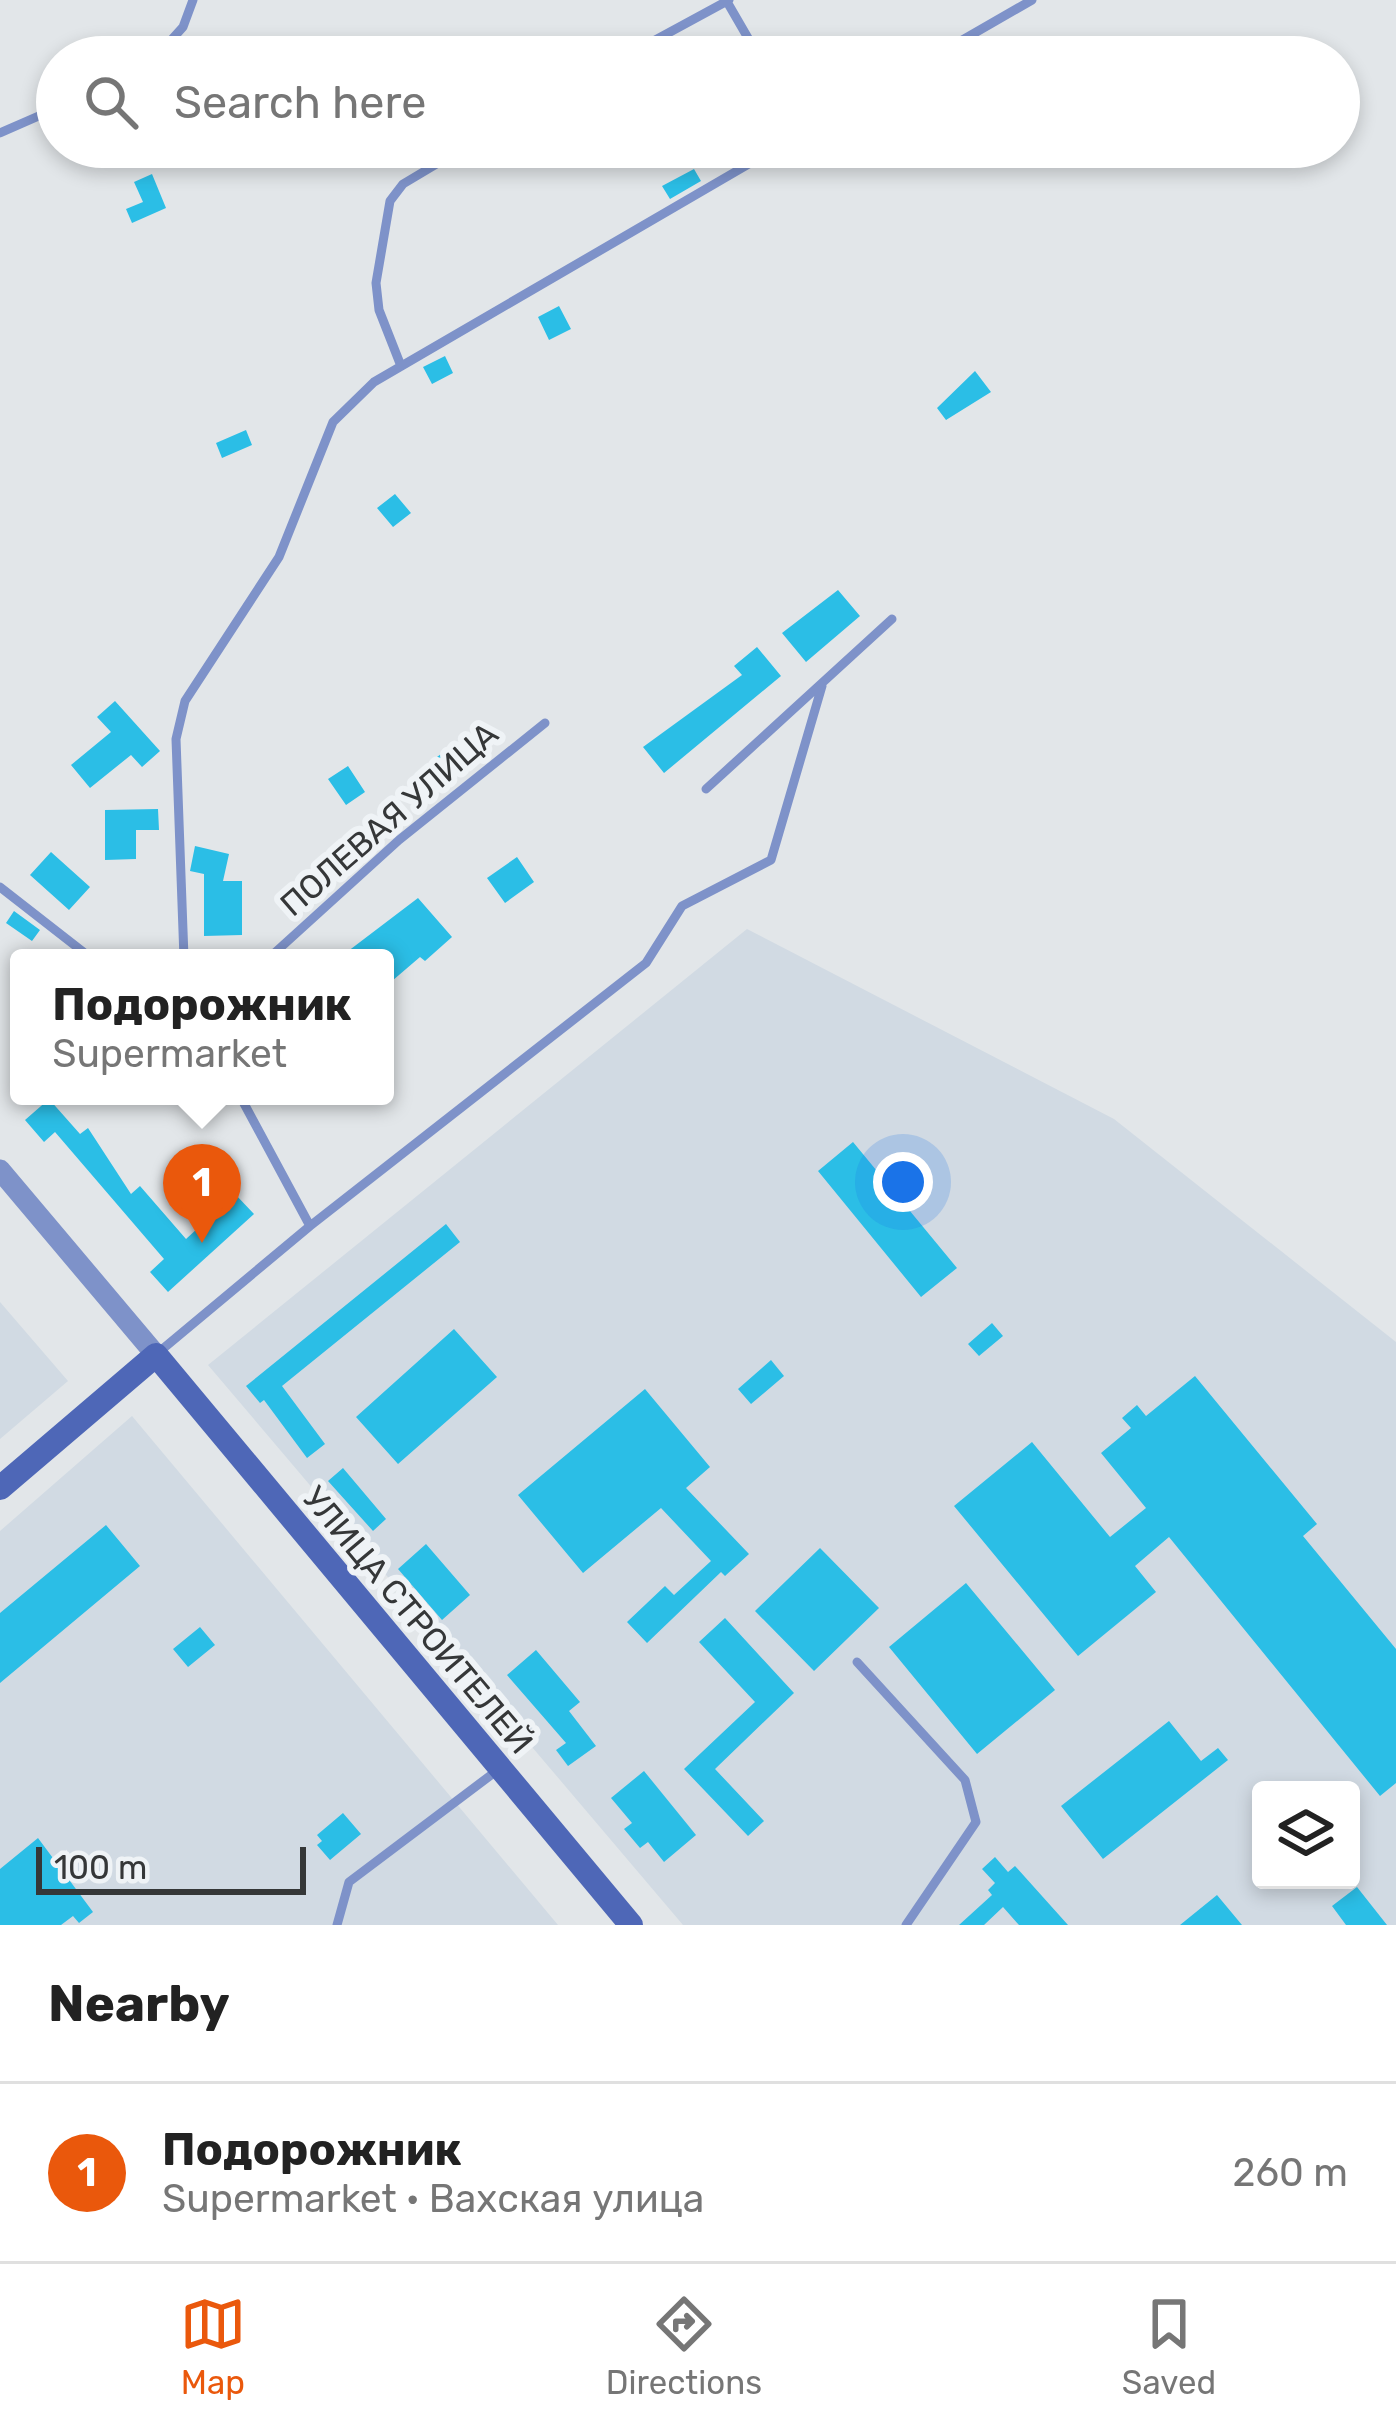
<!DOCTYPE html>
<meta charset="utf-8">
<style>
:root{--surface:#fff;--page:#f6f6f6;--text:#222;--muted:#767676;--line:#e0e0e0;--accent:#ea580c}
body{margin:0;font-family:Rubik,sans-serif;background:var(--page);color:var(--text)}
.controls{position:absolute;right:36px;bottom:36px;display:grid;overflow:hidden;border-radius:12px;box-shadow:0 6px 18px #0003}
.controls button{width:108px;height:108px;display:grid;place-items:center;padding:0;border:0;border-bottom:3px solid var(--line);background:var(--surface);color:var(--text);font:60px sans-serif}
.scale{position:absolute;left:36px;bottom:30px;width:270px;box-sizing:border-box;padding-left:12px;border:6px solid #353738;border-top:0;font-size:33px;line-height:42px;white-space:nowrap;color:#353738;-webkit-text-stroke:9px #eff3f6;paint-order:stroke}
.you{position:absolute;left:903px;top:1182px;width:42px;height:42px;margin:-30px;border:9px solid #fff;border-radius:50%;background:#1a73e8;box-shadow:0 0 0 18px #1a73e833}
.badge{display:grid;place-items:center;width:78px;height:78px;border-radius:50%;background:var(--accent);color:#fff;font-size:39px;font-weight:700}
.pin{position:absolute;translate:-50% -99px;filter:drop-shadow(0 3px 6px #0008)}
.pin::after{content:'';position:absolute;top:63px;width:42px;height:36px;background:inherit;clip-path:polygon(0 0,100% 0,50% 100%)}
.popup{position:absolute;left:10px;top:949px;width:384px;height:156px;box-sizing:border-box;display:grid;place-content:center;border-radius:12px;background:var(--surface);filter:drop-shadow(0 3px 9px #0005);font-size:39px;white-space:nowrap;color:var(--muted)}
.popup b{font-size:45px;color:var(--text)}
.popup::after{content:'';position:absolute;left:50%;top:100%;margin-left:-24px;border:24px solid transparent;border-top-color:var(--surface)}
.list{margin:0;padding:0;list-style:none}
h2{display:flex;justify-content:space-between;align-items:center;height:156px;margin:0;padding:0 48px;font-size:51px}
h2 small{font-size:39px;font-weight:400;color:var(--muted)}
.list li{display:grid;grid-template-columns:78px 1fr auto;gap:36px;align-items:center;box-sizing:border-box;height:180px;padding:0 48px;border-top:3px solid var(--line)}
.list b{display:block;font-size:45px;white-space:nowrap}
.list p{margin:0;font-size:39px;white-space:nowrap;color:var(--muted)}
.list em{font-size:39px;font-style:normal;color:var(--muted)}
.icon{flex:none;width:66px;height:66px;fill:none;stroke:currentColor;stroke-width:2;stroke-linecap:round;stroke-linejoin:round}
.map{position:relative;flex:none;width:1396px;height:1925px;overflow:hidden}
.search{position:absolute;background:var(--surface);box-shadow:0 6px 18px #0003;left:36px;right:36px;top:36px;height:132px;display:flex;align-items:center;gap:30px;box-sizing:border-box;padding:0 42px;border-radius:66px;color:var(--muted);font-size:45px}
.sheet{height:336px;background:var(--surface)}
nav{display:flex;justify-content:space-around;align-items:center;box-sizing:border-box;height:168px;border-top:3px solid var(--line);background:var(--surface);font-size:33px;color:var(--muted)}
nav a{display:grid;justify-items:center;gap:6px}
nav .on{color:var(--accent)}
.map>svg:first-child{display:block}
.built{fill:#d1dae3;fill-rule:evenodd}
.building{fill:#2bbee6}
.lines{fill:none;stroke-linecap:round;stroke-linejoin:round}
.service{stroke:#7e92c9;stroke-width:9}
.tertiary{stroke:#7e92c9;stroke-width:21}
.secondary{stroke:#4e67b7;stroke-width:24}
.labels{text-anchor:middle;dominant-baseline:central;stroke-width:12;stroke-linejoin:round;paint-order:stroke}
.street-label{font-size:33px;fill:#353738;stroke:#eff3f6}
</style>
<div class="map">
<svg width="1396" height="1925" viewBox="0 0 1396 1925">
<rect width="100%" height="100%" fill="#e2e6e9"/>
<!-- built -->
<path class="built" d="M747,929L1114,1119L1396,1342V1925H683L208,1365ZM1261,1790H1351V1880H1261Z
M0,1302L68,1381L0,1439Z
M132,1416L558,1925H0V1531Z"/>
<!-- building -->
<path class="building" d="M340,147H403V162H340Z
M694,169L701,181L670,199L662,186Z
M152,174L166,208L132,223L126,209L143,202L134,182Z
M559,306L571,329L549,340L538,317Z
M445,356L453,373L432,384L423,367Z
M975,371L991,392L946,420L937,408Z
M246,430L252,445L222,458L216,443Z
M395,494L411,513L393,527L377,508Z
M838,590L860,616L806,662L782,633Z
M757,647L781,676L664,773L643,747L742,675L734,666Z
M115,701L160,751L142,767L131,755L90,788L71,765L111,732L97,717Z
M455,743L471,764L431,795L414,775Z
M348,766L365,792L346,805L328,779Z
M158,809L159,830H136V859L105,860V810Z
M195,846L229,854L223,881H242V935L204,936V874L190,871Z
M51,852L90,887L69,910L30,875Z
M517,857L534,882L505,903L487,878Z
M418,898L452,937L425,961L420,957L385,987V958H339Z
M14,911L40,930L32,941L6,923Z
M49,1099L80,1134L88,1128L131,1194L140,1186L186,1239L235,1194L254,1214L168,1292L150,1272L164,1259L55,1132L44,1142L25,1120Z
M853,1142L957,1268L921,1297L818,1171Z
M220,1159L236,1179L221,1192L204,1172Z
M446,1224L460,1242L282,1386L325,1444L307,1458L264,1400L260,1403L246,1386Z
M992,1323L1003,1336L979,1356L968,1344Z
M454,1329L497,1377L398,1464L356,1417Z
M771,1360L784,1376L751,1404L738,1389Z
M1195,1376L1317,1524L1303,1536L1396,1649V1783L1380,1796L1169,1537L1135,1566L1156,1592L1078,1656L954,1506L1032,1442L1110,1537L1146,1508L1101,1453L1131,1428L1122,1418L1137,1405L1146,1416Z
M645,1389L710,1467L686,1488L749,1554L725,1576L721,1572L647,1643L627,1622L665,1586L674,1595L711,1561L661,1508L583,1573L518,1495Z
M343,1468L386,1519L373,1531L328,1481Z
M106,1525L140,1566L0,1683V1613Z
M426,1544L470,1595L442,1620L398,1569Z
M820,1548L879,1608L814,1671L755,1611Z
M966,1583L1055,1690L977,1754L889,1647Z
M725,1618L794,1693L715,1769L764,1821L748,1836L684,1769L755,1702L699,1642Z
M200,1627L215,1645L188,1667L173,1649Z
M536,1650L580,1702L569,1711L596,1746L568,1766L556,1750L566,1743L507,1675Z
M1169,1721L1201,1761L1218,1748L1228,1760L1103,1859L1061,1806Z
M644,1771L696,1835L664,1862L648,1842L640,1848L624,1829L632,1823L611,1798Z
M343,1813L361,1834L330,1860L317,1845L322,1841L317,1835Z
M38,1838L93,1912L79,1923L73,1916L61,1925H0V1869Z
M995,1857L1008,1872L1015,1866L1068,1925H1019L1003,1907L984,1925H959L992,1895L988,1890L995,1883L982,1869Z
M1357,1887L1387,1925H1346L1332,1906Z
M1217,1895L1242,1925H1180Z"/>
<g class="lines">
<!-- service -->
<path class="service" d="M726,0L759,57
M156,57L183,27L193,0
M624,57L729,0
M933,57L1032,0
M0,133L57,108
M401,366L379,310L376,283L390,201L403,184L465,147
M706,789L892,619
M0,887L91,958
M184,958L176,739L185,701L279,557L333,422L374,382L778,147
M269,958L399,840L545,723
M240,1096L310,1226
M159,1352L310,1226L646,963L682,906L771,860L822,686
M857,1662L965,1780L976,1822L906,1925
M337,1925L349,1882L499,1769"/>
<!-- tertiary -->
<path class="tertiary" d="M0,1170L156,1355"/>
<!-- secondary -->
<path class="secondary" d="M0,1488L156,1355L631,1925"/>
</g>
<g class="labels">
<!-- street labels -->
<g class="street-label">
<text transform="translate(389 819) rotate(-41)">ПОЛЕВАЯ УЛИЦА</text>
<text transform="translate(418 1620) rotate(50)">УЛИЦА СТРОИТЕЛЕЙ</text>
</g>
</g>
</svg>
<div class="controls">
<button><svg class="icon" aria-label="layers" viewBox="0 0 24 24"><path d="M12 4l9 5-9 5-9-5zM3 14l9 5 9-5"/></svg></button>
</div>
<div class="scale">100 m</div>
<div class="you"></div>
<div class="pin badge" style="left:202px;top:1243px">1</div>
<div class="popup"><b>Подорожник</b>Supermarket</div>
<div class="search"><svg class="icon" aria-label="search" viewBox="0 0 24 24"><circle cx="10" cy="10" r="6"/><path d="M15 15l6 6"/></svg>Search here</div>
</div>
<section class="sheet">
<h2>Nearby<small></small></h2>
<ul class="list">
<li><span class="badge">1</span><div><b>Подорожник</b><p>Supermarket · Вахская улица</p></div><em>260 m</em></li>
</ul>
</section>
<nav>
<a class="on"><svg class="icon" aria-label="map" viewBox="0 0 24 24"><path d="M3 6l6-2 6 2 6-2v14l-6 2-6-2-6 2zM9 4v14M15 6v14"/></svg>Map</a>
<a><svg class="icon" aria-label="directions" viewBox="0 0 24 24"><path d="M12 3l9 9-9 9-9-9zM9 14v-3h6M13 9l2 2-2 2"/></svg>Directions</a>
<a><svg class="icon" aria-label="saved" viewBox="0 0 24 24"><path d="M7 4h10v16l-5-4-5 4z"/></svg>Saved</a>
</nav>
